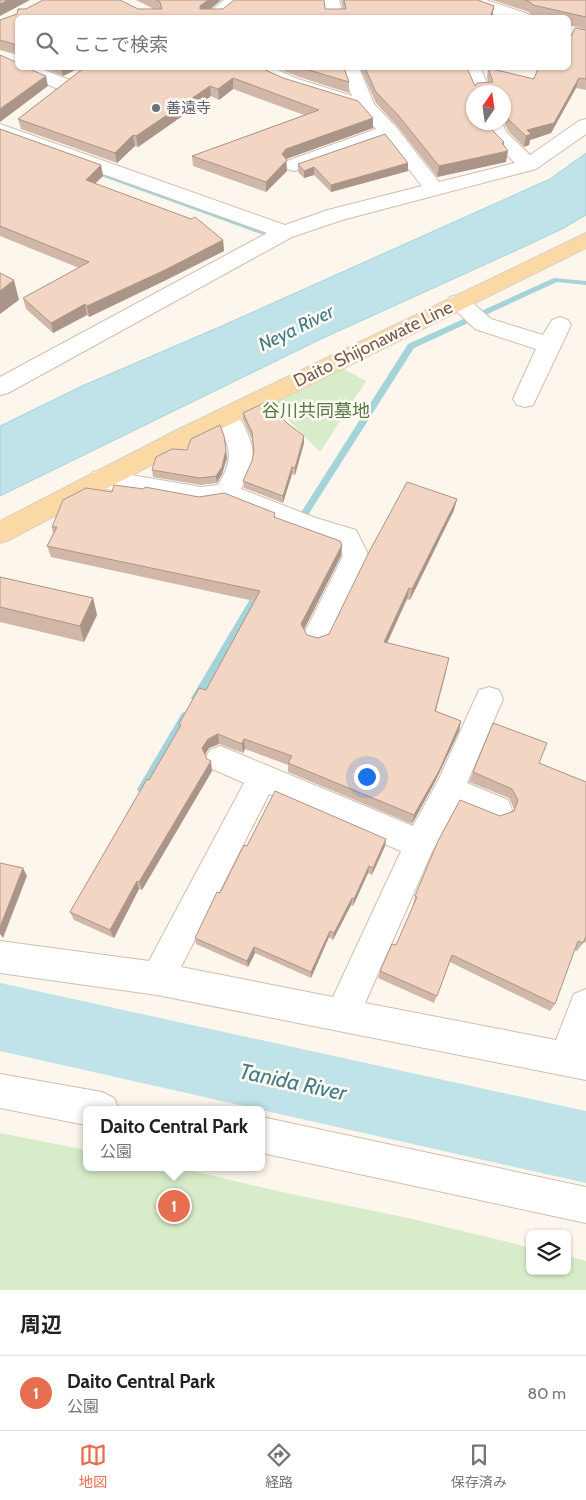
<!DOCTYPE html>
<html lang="ja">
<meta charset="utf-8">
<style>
:root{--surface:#fff;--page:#f6f6f6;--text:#202124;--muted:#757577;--line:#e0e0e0;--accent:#e76f51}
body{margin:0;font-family:Cabin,"Noto Sans JP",sans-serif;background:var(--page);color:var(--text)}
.controls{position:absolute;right:15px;bottom:15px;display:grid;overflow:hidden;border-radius:8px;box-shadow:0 1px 4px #0004}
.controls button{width:45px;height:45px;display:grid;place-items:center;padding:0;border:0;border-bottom:1px solid var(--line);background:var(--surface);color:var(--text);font:25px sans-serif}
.compass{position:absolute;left:466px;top:85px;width:45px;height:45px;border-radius:50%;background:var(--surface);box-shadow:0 1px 4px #0004;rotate:13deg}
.you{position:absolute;left:366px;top:776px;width:18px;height:18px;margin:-12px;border:4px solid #fff;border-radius:50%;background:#1a73e8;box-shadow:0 0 0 8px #1a73e833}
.badge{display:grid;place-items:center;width:32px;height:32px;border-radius:50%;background:var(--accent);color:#fff;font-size:16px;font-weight:700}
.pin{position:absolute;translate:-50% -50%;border:2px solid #fff;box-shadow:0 1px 5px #0006}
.popup{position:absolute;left:83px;top:1106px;width:182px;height:65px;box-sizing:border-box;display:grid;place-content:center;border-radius:8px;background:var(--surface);filter:drop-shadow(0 1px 4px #0005);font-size:16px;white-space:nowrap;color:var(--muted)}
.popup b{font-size:19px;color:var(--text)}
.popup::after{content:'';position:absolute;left:50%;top:100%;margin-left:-10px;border:10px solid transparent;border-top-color:var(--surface)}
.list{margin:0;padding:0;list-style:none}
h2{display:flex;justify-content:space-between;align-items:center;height:65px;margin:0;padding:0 20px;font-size:21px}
h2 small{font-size:16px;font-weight:400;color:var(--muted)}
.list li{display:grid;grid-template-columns:32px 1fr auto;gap:15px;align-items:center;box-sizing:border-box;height:75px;padding:0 20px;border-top:1px solid var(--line)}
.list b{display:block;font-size:19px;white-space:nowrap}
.list p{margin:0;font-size:16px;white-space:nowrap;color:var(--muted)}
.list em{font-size:16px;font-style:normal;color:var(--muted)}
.icon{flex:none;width:28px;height:28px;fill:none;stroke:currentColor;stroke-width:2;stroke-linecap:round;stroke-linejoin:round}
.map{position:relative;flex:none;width:586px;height:1290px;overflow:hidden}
.search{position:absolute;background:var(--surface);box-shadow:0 1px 4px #0004;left:15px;right:15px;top:15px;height:55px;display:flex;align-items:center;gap:12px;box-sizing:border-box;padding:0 18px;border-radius:8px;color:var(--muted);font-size:19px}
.sheet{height:140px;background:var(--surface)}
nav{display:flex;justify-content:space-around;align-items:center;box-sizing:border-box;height:70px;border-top:1px solid var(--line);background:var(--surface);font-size:14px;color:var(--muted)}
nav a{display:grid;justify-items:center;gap:2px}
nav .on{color:var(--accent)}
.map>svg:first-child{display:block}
.green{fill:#d8ecc9}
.water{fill:#bfe3e8;stroke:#a5d3da}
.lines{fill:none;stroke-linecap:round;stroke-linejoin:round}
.stream{fill:#a5d3da;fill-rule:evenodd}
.river{fill:#bfe3e8;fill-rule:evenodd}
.minor-casing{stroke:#d1beb0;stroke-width:2}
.major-casing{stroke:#dad1cd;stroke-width:2}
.minor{fill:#fff;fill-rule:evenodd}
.major{fill:#fbd9a5;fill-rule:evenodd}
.wall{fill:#d1b7a8}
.shaded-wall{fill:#aa9588}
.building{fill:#f3d5c3;stroke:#aa9588}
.worship-dot{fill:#6b7280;stroke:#fffaf3;stroke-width:2}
.labels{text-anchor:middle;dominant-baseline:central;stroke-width:5;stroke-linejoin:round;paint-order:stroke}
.far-worship-label{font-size:15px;fill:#5b616d;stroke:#fffaf3;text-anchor:start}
.street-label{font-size:18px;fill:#7a5c4d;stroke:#fffaf3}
.park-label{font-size:18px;fill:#537a41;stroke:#fffaf3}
.water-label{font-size:19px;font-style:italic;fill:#437c86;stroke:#fffaf3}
.near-water-label{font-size:22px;font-style:italic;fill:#437c86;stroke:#fffaf3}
</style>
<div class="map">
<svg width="586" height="1290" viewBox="0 0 586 1290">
<rect width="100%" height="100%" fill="#fdf6ec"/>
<!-- green -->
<path class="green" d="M344,369L366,381L320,452L273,404Z
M0,1133L86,1150V1167H176L286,1193L408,1218L516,1244L530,1248V1271H567V1256L586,1261V1290H0Z"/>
<!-- water -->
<path class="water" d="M586,153V215L562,229L517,250L321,339L0,496V426L82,386L224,325L550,179Z"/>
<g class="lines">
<!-- stream -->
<path class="stream" d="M92,169L265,232L266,233L265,234H261L90,172V170Z
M554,278L586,281V285L557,282L414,348L301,526H295L294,524L295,522L408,344Z
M259,588L262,589L263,591L262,593L199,701L196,702L193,701L191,698L193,695L256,589Z
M185,712L188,713L190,716L188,719L145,792L142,793L139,792L137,789L139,786L182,713Z"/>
<!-- river -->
<path class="river" d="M0,983L586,1111V1183L0,1051Z"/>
<defs>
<path id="minor" d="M224,0H244L222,18H202Z
M321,0H339L344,18H326L325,4Z
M460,0H486L528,14L530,18H504L463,4Z
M568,25L586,30V40L568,36Z
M18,66V68H39L72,81L74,85L72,89L65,91L58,89L19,72L16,68Z
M250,68H273L298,79L352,96L341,68H359L374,104L396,127L439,182L515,163L490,138L483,122H502L506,132L530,155L579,121L586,119V134L536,169L342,220L292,237L8,393L0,395V377L267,233L0,137V124L285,225L328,210L422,186L385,139L301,169L294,171L287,169L284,165L287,161L376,129L358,110L284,87L253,72Z
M463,68H481L490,92H474V95Z
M458,295L466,297L491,319L543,335L552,320L560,317L568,320L571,325L533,405L525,407L517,405L513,399L536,349L475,329L447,302L450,297Z
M227,407L235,410C253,441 261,456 241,489L316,518L356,530L369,556L327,644L317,647L307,644L303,636L343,556L338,544L301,533L225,503L201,507L102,488L93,486L90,479L93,472L102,470L201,487L218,485C237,455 228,445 215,416L219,410Z
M489,687L499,690L503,699L467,783L508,800L512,810L508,820L497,824L456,807L431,854L365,1003L556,1040L574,994L586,989V1080L157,995L0,973V941L149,961L244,783L210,768L205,759L210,750L220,746L230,750L413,826L438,781L479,690ZM269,794L401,851L333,997L181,967Z
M0,1074L102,1092L114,1098L119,1110H86V1125L0,1108Z
M262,1117L586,1187V1223L262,1153Z"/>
<path id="major" d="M586,233V248L195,442L9,540L0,543V521L177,430Z"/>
</defs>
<!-- minor casing -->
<use href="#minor" class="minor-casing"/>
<!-- major casing -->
<use href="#major" class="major-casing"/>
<!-- minor -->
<use href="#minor" class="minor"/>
<!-- major -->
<use href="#major" class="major"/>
</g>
<!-- wall -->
<path class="wall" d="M136,0H221L210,9H343L341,0H478L494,6L492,18H18V55L0,50V20L17,14L26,9H154Z
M492,0H586V29L568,24V18H540L531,15L529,12Z
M586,30V90L576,88L551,133L530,140L529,145L524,147L508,131L504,121V92H474L490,128L504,144L506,162L437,177L397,126L376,103L360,68H467L475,86L488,83L487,78L488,68L534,79L568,68Z
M43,68H261L283,78L373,118V128L286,159L287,171L266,192L193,166L192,156L304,115L233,89L219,100L211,96L138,147L135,146L117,163L21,129L18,119L80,71L75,70L63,76Z
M277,68H344L349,82V93L299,77Z
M0,129L101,165L103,176L95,184L223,240L224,251L166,280L89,317L87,315L53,333L26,309L23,298L79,268L0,236Z
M298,164L408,171L331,192L314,175L304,178L298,172Z
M243,413L287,423L304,436V443L295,475L292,474L283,503L244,488L243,481L252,461L254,453L252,439L243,420Z
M187,450H226L227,458L222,474L217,483L201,485L153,477L152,470Z
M457,499L454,510L410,600L407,599L387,643L447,669L436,711L461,721L459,731L436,780L412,824L288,772V765L245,749L243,753L219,744L209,748L205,755L212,771L142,890L139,889L114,938L74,920L70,912L180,727L179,724L206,690L254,601L51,557L47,546L53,533L52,527L275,518L342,545L341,556L304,630L307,635L318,638L329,634Z
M0,577L93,598L97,615L84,642L0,622Z
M539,763L586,782V943L584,942L577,951L574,950L555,1004L550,1011L450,962L434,1003L378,978L380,971L396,945L414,905H413L415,896L500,816L513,811L514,809L509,798L469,782L473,772Z
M386,839L385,846L372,875L368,873L353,906L351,905L333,940L329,937L311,978L255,953L248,967L196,944L195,938L247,846Z"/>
<!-- shaded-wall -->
<path class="shaded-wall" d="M8,0H30L0,16V4Z
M208,0H221L201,17L200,6Z
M494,6L492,18H490Z
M61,68H75V70L63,76Z
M46,76L48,86L0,122V109Z
M233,78V89L219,100L218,89Z
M579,78L576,88L551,133L530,140L529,145L524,147L527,130Z
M210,86L211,96L138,147L136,136Z
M373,118V128L286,159L287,171L266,192V182L282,154L286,149Z
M133,135L135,146L117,163L115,153Z
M504,142L502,153L508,151L506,162L437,177L439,166Z
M408,163V171L331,192V185Z
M101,165L103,176L87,191L86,180Z
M314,167V175L304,178V171Z
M223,240L224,251L166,280L89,317L87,306Z
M14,280L19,300L0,314V291Z
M85,304L87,315L53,333L51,323Z
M304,436V443L295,475V468Z
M226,450L227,458L222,474L217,483L216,476Z
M292,467V474L283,503V496Z
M457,499L454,510L410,600L412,589Z
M342,545L341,556L301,635V624Z
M409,588L407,599L383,652L384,642Z
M93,598L97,615L84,642L80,626Z
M461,721L459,731L436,780L412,824L414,815Z
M218,734L219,744L209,748L203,758L202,748L208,739Z
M244,739L245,749L243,753L242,744Z
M211,761L212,771L142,890L139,882Z
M386,839L385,846L372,875L373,868Z
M369,866L368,873L353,906L354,899Z
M23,868L27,876L3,938L0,934V927Z
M137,881L139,889L114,938L110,930Z
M352,898L351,905L333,940L334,933Z
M330,931L329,937L311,978V972Z
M254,947L255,953L248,967L247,961Z"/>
<!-- building -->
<path class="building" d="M0,0H8L0,4Z
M43,0H120L138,9H162L160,2L156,0H208L200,6V9H223L234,0H324L325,9H346L344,0H478L494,6L490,18H18V51L17,45L0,40V20L17,14L18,9H26Z
M525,0H586V17L533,5L530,2Z
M575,28L586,30V79L579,78L554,123L527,130L531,134L526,136L509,120L505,110H504V92H474V122H488L490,128L504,142L502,143L508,151L439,166L398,115L376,92L365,68H467L475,86L477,83L493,82L488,68L534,79L538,68H568V42Z
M0,55L18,63V68H27L46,76L0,109Z
M84,68H261L283,78L358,101L373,118L286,149L282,154L287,160L266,182L192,156L319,110L233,78L218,89L210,86L136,136L133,135L115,153L18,119Z
M302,68H344L349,82Z
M0,129L101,165L86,180L191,219L195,217L223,240L165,270L87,306L85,304L51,323L23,298L89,262L0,226Z
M385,134L408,163L331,185L314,167L304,171L298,164Z
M0,273L14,280L0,291Z
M266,402L287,423L304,436L295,468L292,467L283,496L243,481L252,461L254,451L252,432L243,413Z
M220,425L224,436L226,450L222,467L216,476L200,478L152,470L156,457L172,449L187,450L191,439Z
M407,482L457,499L412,589L409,588L384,642L449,658L435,711L461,721L439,771L414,815L288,763L292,756L244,739L242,744L218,734L208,739L202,748L207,759L211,761L139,882L137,881L110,930L70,912L147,779L149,780L181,725L179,724L199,688L206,690L260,591L47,546L57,527H52L63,500L86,488L112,492L114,485L144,489L145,487L199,497L224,493L275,513L274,517L340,541L342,545L301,624L307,635L318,638L329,634L369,552Z
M0,577L93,598L80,626L0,607Z
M493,723L547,743L539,763L586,782V936L583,943L578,941L555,1004L452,955L437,996L380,971L392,944L396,945L417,897L415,896L438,841L460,800L500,816L514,811L518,800L512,789L473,772Z
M275,791L386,839L373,868L369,866L354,899L352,898L334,933L330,931L311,972L254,947L247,961L195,938L217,892L220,893L244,845L247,846Z
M0,863L23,868L0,927Z"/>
<!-- markers -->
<circle class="worship-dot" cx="156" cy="108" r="5"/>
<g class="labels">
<!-- far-worship labels -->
<g class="far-worship-label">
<text x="166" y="108">善遠寺</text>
</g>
<!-- street labels -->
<g class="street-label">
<text transform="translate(373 344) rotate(-26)">Daito Shijonawate Line</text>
</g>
<!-- park labels -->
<g class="park-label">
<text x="316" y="411">谷川共同墓地</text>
</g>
<!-- water labels -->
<g class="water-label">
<text transform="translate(296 328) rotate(-26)">Neya River</text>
</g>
<!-- near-water labels -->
<g class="near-water-label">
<text transform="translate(293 1082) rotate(12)">Tanida River</text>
</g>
</g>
</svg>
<div class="controls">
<button><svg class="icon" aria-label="layers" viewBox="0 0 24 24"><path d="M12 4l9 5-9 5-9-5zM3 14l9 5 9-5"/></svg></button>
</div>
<svg class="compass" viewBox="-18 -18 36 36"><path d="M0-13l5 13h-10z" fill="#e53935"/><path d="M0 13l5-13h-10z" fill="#757577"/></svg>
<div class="you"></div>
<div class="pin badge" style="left:174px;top:1206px">1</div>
<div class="popup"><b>Daito Central Park</b>公園</div>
<div class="search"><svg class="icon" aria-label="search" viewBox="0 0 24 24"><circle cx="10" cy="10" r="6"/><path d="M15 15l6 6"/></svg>ここで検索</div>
</div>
<section class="sheet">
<h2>周辺<small></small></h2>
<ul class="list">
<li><span class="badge">1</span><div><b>Daito Central Park</b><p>公園</p></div><em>80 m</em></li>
</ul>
</section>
<nav>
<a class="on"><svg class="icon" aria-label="map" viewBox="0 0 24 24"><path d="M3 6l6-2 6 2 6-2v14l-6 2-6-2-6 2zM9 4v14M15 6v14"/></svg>地図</a>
<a><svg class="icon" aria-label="directions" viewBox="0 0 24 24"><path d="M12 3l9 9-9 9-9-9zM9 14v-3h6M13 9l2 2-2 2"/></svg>経路</a>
<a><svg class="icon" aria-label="saved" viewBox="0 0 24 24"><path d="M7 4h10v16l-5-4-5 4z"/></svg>保存済み</a>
</nav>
